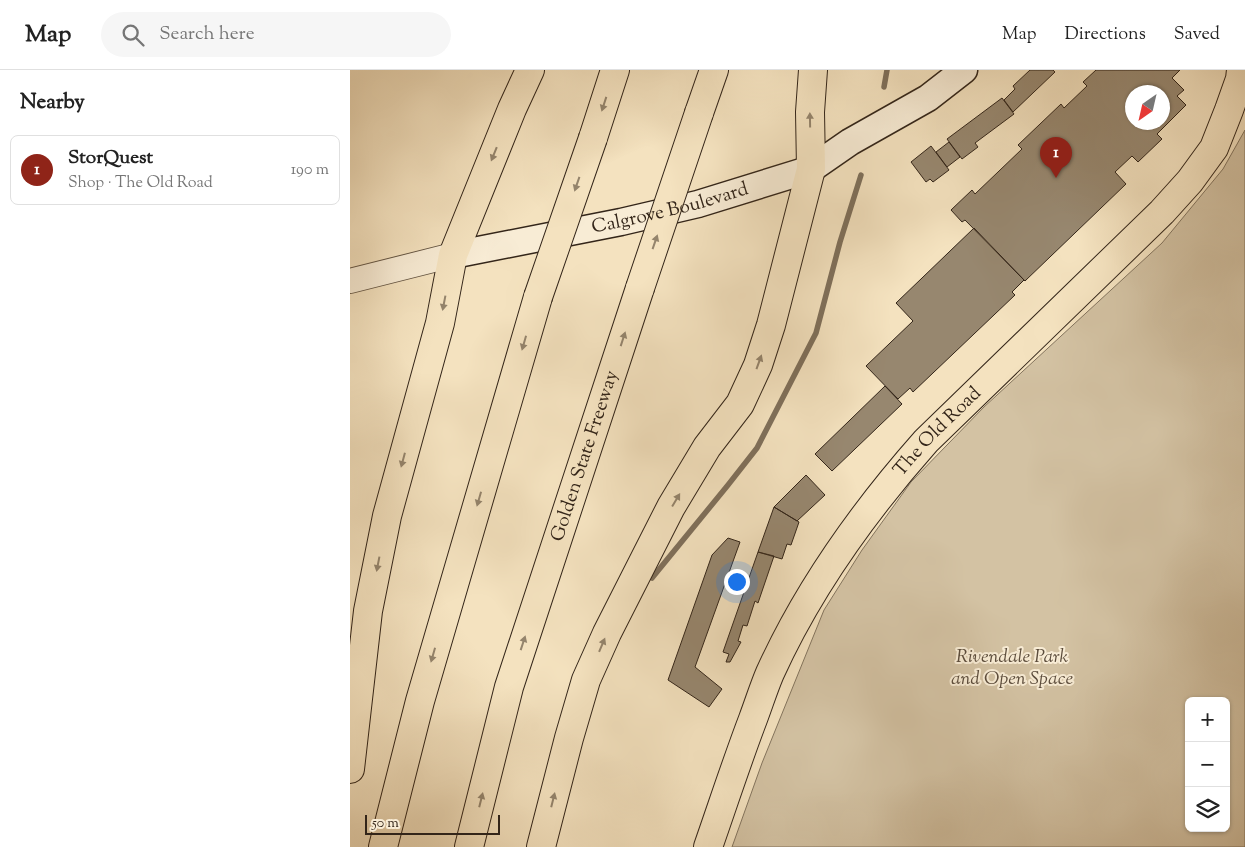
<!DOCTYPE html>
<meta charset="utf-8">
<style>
:root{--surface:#fff;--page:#f6f6f6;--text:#222;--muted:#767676;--line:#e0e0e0;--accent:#8f2418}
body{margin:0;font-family:"Sorts Mill Goudy",serif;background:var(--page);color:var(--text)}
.controls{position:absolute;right:15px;bottom:15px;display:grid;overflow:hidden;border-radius:8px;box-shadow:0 1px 4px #0004}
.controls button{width:45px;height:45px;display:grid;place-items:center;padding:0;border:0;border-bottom:1px solid var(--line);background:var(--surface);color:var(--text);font:25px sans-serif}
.compass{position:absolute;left:775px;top:15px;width:45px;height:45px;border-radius:50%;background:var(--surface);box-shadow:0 1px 4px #0004;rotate:214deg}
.scale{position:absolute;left:15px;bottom:12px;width:135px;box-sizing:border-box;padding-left:5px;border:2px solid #332519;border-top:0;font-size:14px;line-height:18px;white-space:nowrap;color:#332519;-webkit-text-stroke:4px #f8ecd5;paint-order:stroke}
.you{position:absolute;left:386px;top:511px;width:18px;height:18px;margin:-12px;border:4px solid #fff;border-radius:50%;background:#1a73e8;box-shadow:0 0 0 8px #1a73e833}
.badge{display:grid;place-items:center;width:32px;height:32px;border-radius:50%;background:var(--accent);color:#fff;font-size:16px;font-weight:700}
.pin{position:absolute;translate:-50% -41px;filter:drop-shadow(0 1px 2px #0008)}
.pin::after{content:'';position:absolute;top:26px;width:18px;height:15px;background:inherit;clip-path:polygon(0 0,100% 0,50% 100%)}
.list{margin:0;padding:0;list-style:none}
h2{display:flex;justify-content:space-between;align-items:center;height:65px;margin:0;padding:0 20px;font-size:21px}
h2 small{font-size:16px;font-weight:400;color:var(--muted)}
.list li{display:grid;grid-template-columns:32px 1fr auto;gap:15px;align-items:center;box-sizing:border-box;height:70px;margin:0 10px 10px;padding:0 10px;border:1px solid var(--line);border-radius:8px}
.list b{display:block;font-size:19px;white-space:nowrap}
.list p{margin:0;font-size:16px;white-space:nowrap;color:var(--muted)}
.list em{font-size:16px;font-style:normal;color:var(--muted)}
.icon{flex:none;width:28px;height:28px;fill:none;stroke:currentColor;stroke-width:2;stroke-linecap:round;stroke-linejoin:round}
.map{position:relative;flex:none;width:895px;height:777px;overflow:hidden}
header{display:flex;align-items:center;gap:30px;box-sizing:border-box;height:70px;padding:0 25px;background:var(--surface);border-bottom:1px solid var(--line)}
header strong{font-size:24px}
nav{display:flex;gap:28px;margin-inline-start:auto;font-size:18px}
.search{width:350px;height:45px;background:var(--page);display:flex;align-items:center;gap:12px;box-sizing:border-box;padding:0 18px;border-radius:28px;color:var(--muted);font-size:19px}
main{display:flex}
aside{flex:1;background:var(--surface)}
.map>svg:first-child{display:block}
.green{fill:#d3c2a3;stroke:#83745e;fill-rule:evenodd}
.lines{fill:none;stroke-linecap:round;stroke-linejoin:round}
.stream{stroke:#7f705b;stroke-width:5.5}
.building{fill:#97876f;stroke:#332519;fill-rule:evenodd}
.tertiary-casing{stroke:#635442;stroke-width:26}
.secondary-casing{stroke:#332519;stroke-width:29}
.primary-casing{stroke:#332519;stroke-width:30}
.motorway-casing{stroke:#332519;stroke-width:30}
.tertiary{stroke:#f8ecd5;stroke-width:24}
.secondary{stroke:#f8ecd5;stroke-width:26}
.primary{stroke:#f4e2bf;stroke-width:28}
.motorway{stroke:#f4e2bf;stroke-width:28}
.motorway-bridge-casing{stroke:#332519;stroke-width:30;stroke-linecap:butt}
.motorway-bridge{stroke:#f4e2bf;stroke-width:28}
.oneway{fill:#94846c}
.labels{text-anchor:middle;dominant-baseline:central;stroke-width:4;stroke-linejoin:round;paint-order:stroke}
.street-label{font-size:19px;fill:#332519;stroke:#f8ecd5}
.park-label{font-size:19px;font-style:italic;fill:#5b4c3c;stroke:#f8ecd5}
</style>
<header>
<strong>Map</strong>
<div class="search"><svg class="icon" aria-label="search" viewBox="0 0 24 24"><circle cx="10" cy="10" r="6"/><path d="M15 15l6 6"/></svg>Search here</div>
<nav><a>Map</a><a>Directions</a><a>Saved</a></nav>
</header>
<main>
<aside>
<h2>Nearby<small></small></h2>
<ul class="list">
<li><span class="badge">1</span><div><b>StorQuest</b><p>Shop · The Old Road</p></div><em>190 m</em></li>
</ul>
</aside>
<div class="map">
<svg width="895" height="777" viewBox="0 0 895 777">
<rect width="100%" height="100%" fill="#f4e2bf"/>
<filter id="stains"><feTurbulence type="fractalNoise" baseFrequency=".004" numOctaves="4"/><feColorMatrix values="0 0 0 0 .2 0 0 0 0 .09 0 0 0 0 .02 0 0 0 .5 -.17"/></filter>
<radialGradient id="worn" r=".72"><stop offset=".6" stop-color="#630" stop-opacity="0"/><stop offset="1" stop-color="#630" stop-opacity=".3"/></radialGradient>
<!-- green -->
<path class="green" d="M895,60V777H382L412,693L474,540L512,480L561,412L634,337L812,173L873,99ZM839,631H876V758H839Z"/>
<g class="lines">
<!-- stream -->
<path class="stream" d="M534,17L537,0
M302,508L378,415L407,378L466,263L490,172L511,105"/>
</g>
<!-- building -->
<path class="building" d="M680,0H703L705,2L663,42L654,30L665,19L663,16Z
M746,0H830L822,8L834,20L827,26L836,35L807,64L812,69L788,92L782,86L765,102L776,114L675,211L615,150L612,152L601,140L622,120L625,124L672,79L668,75L711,34L714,38L737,16L733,12ZM782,22H812V52H782Z
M652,28L664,44L625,73L628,77L612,89L597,69Z
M599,72L610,87L597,97L586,82Z
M581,76L599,100L583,112L580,109L576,112L561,92Z
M624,158L674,210L662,222L665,225L563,322L560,318L548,329L516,296L563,251L546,233Z
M535,316L552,334L482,401L465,384Z
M456,405L475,425L447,451L424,437Z
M424,437L449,452L441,475L437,474L432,489L408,482Z
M378,468L390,472L345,597L372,619L359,637L318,610L362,485Z
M408,482L424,486L408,533L405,531L397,556L393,555L388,571L391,572L380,592H376L379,584L373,582Z"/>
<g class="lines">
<defs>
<path id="tertiary" d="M0,211L103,185"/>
<g id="secondary">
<path id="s1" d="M103,185L271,152L348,134L461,99L500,72L578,28L614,0"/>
</g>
<g id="primary">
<path id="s2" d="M358,777C373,734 387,691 403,649C409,633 414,617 420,603C459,517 514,441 576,371L812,142L840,111L864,78L879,40L890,9L891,0"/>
</g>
<g id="motorway">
<path d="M349,43L364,0"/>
<path d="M243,68L265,0"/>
<path d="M0,699L18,541L37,446L90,253L103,185L162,39L180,0"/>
<path d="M33,777L70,631L188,227"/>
<path id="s3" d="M119,777L159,617L290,218"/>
<path d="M191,777L219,668L236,610L257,563L321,437L357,377L390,334L408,295L421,255L461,99L460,42L463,0"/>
</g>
</defs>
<!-- tertiary casing -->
<use href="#tertiary" class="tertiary-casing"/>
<!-- secondary casing -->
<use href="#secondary" class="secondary-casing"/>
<!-- primary casing -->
<use href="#primary" class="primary-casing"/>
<!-- motorway casing -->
<use href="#motorway" class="motorway-casing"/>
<!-- tertiary -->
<use href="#tertiary" class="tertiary"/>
<!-- secondary -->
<use href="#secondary" class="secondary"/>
<!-- primary -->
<use href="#primary" class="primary"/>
<!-- motorway -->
<use href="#motorway" class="motorway"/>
<defs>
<path id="motorway-bridge" d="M290,218L349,43
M188,227L243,68"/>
</defs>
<!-- motorway-bridge casing -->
<use href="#motorway-bridge" class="motorway-bridge-casing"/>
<!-- motorway-bridge -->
<use href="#motorway-bridge" class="motorway-bridge"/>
</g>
<!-- one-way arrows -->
<defs><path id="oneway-solid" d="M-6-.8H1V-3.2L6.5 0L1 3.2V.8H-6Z" transform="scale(1.25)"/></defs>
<g class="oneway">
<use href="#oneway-solid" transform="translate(254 34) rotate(108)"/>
<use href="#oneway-solid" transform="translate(460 50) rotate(-91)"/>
<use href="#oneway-solid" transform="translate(144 84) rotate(112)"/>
<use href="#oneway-solid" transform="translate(227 114) rotate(109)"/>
<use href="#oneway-solid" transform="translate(305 172) rotate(-71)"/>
<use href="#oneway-solid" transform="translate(94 233) rotate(101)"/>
<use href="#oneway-solid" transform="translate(273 269) rotate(-72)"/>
<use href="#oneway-solid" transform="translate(174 273) rotate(106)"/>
<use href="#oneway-solid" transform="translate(409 292) rotate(-70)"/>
<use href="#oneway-solid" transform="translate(53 390) rotate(105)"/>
<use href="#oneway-solid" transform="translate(129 429) rotate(106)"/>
<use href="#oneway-solid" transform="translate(326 430) rotate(-59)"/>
<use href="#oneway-solid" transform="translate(28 494) rotate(101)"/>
<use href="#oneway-solid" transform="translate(173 573) rotate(-72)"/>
<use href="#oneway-solid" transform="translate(252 575) rotate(-67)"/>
<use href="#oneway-solid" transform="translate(83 585) rotate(106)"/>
<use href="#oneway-solid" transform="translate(131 730) rotate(-76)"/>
<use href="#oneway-solid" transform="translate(203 730) rotate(-76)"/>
</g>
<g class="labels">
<!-- street labels -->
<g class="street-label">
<text stroke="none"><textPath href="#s1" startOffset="222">Calgrove Boulevard</textPath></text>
<text stroke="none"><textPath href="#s2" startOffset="480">The Old Road</textPath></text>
<text stroke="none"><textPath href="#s3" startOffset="408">Golden State Freeway</textPath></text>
</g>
<!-- park labels -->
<g class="park-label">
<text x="662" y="587">Rivendale Park<tspan x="662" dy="22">and Open Space</tspan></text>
</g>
</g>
<rect width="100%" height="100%" filter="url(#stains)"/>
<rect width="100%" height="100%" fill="url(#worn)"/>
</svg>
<div class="controls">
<button>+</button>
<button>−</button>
<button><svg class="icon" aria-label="layers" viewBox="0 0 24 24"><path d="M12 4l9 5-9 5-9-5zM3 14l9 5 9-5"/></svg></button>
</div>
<svg class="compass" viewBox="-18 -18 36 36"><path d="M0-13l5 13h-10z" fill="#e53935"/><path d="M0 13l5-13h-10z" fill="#767676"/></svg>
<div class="scale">50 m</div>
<div class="you"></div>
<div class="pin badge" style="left:706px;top:108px">1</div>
</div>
</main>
